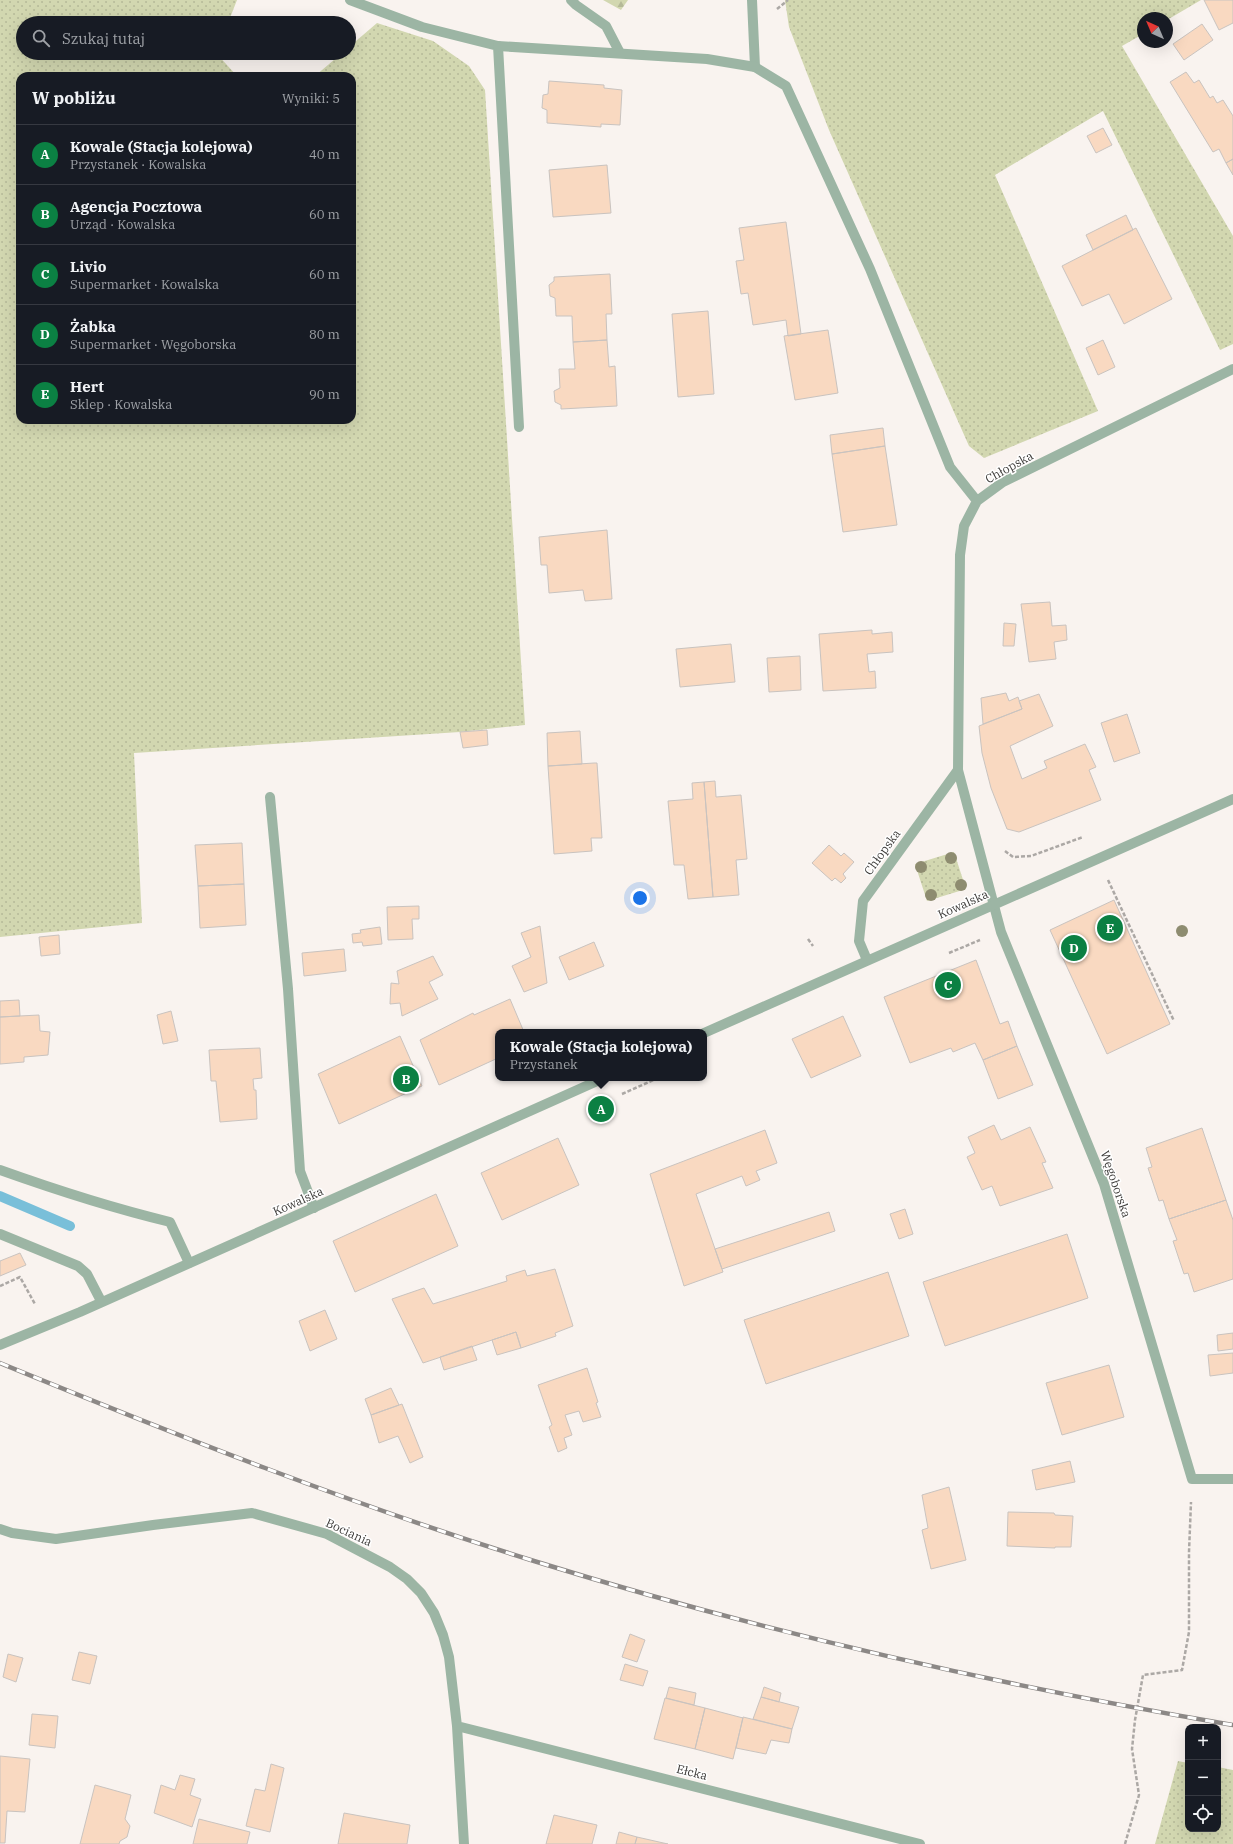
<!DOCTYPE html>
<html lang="pl">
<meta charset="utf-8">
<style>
:root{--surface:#171b24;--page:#20242c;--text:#f1f3f6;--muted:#9ea1a6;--line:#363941;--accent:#0b8043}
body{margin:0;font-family:"IBM Plex Serif",serif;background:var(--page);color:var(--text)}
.controls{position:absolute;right:12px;bottom:12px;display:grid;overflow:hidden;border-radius:8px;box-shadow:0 4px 16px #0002}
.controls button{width:36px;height:36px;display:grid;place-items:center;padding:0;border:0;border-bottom:1px solid var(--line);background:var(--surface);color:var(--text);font:20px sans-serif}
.compass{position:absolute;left:1137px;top:12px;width:36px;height:36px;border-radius:50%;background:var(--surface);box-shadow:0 4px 16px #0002;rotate:316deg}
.you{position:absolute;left:640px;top:898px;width:14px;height:14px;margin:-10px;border:3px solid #fff;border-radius:50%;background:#1a73e8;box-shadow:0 0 0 6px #1a73e833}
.badge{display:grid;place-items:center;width:26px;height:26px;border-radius:50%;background:var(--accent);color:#fff;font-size:13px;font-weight:700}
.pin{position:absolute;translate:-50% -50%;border:2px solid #fff;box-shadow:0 1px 4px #0006}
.popup{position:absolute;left:495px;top:1029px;width:212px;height:52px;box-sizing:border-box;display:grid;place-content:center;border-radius:8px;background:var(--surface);filter:drop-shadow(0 1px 3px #0005);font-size:13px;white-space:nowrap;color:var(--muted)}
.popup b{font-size:15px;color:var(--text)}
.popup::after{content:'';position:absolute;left:50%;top:100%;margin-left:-8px;border:8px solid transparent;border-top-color:var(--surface)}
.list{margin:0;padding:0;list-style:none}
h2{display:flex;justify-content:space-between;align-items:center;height:52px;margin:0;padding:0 16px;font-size:17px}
h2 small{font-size:13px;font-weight:400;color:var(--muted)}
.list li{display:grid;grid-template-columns:26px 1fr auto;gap:12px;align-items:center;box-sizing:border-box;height:60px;padding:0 16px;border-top:1px solid var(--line)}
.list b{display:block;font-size:15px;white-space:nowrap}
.list p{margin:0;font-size:13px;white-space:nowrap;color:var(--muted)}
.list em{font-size:13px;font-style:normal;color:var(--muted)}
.icon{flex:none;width:22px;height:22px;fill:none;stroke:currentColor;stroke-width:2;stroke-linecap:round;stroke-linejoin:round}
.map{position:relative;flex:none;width:1233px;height:1844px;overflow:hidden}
.search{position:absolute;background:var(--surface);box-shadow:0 4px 16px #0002;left:16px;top:16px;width:340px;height:44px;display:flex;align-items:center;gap:10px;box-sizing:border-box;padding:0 14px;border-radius:22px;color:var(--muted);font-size:15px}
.panel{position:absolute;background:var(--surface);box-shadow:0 4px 16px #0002;left:16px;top:72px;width:340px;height:352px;border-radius:12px}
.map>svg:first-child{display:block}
.green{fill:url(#green-dots)}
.forest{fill:url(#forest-firs)}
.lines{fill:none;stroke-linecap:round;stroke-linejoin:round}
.stream{stroke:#79bfd9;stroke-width:10}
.building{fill:#f9d9c1;stroke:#c9c3bf}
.path{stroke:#aca8a5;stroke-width:2.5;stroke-dasharray:4 2;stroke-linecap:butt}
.service{stroke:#9cb5a4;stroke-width:10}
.minor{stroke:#9cb5a4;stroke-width:10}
.tertiary{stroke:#9cb5a4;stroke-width:10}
.rail-casing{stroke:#8c8886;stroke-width:4.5}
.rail{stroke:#fff;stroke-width:3;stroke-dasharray:9;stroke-linecap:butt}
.tree{fill:#8e8c70}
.labels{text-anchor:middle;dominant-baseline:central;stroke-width:3;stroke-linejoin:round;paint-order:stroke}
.street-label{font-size:12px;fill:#3d3b39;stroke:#fff}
</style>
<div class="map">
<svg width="1233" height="1844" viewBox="0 0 1233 1844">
<defs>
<pattern id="green-dots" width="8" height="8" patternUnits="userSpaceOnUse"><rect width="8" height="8" fill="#d2d7b0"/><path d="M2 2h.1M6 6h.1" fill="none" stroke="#b5b998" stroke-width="1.8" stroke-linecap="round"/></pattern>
<pattern id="forest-firs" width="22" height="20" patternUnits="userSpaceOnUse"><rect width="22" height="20" fill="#d2d7b0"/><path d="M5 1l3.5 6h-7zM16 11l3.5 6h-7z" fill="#b5b998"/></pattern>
</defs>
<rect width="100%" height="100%" fill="#f9f3ef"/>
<!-- green -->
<path class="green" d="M0,0H237L228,23H23V53H216L237,76H20V420H352V76H315L342,53H349V47L377,23L433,41L469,66L485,90L525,725L460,732L134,753L142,923L0,937Z
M785,0H1201L1167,20V18H1143V34L1122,46L1233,236V344L1220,350L1103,111L995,175L1098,411L984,458L969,446L829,130L789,27Z
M954,852L966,889L927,901L915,864Z
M1178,1761L1188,1763V1829H1218V1767L1233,1770V1844H1155Z"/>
<!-- forest -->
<path class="forest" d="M603,0H628L621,10Z"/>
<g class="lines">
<!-- stream -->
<path class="stream" d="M0,1196L70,1226"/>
</g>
<!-- building -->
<path class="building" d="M1204,0H1233V23L1219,30Z
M1202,24L1213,40L1184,60L1173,44Z
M1186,72L1194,83L1199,80L1210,98L1213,96L1217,103L1223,100L1233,116V159L1226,163L1219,149L1213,152L1170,82Z
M549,81L604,85V88L622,90L620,125L601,124V127L547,123V110L542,108L543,95L548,94Z
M1103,128L1112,145L1096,153L1087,136Z
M1233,159V175L1226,163Z
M607,165L611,213L553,217L549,170Z
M1126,215L1133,230L1093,250L1086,235Z
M786,222L801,334L788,336L786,320L753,325L748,293L741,294L736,261L744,260L739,228Z
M1136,228L1172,299L1124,324L1109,294L1082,306L1062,266Z
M610,274L612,314H606L607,340L573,342L572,316H556L555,298L550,296L549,285L554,281V277Z
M708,311L714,394L678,397L672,314Z
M828,330L838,393L795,400L784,336Z
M607,340L609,367L615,366L617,406L561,409V405L555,402L554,391L560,388L559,369H575L573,342Z
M1103,340L1115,367L1098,375L1086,348Z
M883,428L885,446L832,454L830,435Z
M885,446L897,525L843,532L832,454Z
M607,530L612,599L585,601L583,590L549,593L547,565H541L539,537Z
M1050,602L1052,626L1066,625L1067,640L1054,642L1056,659L1029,662L1021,604Z
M1004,623L1016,624L1014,646H1003Z
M872,630V634L892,632L893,652L867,654L869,672L875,671L876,688L823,691L819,634Z
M731,644L735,682L680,687L676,649Z
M800,656L801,690L769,692L767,658Z
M1006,693L1009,701L1018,697L1022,709L983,724L981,698Z
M1039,694L1053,726L1010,746L1022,779L1047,768L1044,761L1085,744L1096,767L1089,770L1101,800L1019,832L1007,829L991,788L982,753L979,726L1022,709L1019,701Z
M1127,714L1140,753L1114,762L1101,723Z
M487,730L488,745L463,748L460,732Z
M580,731L582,764L548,766L547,733Z
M594,763H597L602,838H591L592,851L554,854L548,766Z
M715,781L716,797L741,795L747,859L736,860L739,895L713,897L704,782Z
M704,782L713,897L688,899L684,865H674L668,801L693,799L692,783Z
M242,843L244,884L198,886L195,845Z
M829,845L841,856L844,853L854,862L843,874L846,878L841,883L835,878L832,881L812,863Z
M244,884L246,925L200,928L198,886Z
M1114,900L1170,1024L1107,1054L1050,930Z
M419,906V919H412L413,939L388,940L387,907Z
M540,926L547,983L524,992L512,966L531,957L521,933Z
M380,927L382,944L363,946L362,942L353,943L352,934L361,933L360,930Z
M59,935L60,954L41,956L39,937Z
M594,942L604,966L569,980L559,957Z
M344,949L346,971L304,976L302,953Z
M433,956L443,975L429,982L438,999L402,1016L400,1003L390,1004L391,983L399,984L397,971Z
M976,960L1000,1024L1008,1021L1017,1046L983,1060L975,1043L953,1052L951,1048L910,1063L884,997Z
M510,999L524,1032H498V1058L439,1085L420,1040L473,1013L474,1015Z
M19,1000L20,1016L0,1017V1001Z
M171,1011L178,1041L163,1044L157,1015Z
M39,1015L40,1031L50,1032L48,1055L24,1057V1062L0,1064V1017Z
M843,1016L861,1056L811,1078L792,1039Z
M400,1036L422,1086L339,1124L318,1074Z
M1017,1046L1033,1085L998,1099L983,1060Z
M260,1048L262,1078L253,1079L254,1090H256L257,1119L220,1122L216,1081H211L209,1050Z
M994,1125L1001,1140L1030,1127L1046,1162L1042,1163L1053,1188L1000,1206L992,1186L982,1190L967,1157L975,1153L968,1137Z
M1202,1128L1226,1200L1169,1219L1163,1200L1159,1201L1148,1168L1152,1167L1146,1148Z
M765,1130L777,1163L756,1171L760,1180L746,1186L742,1176L696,1194L723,1272L684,1286L650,1174Z
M558,1138L579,1185L502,1220L481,1173Z
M436,1194L458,1246L355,1292L333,1241Z
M1226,1200L1233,1220V1279L1194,1292L1188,1273L1184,1274L1173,1241L1177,1240L1169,1219Z
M905,1209L913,1234L899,1239L890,1214Z
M829,1212L835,1231L722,1269L715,1249Z
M1067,1234L1088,1298L945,1346L923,1282Z
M20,1253L26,1265L0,1276V1261Z
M555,1269L573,1326L555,1333L556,1336L521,1348L516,1332L423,1363L392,1299L424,1288L433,1304L507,1281L506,1276L525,1270L527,1276Z
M888,1272L909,1336L766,1384L744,1320Z
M325,1310L337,1339L310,1351L299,1321Z
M516,1332L521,1348L497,1355L492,1340Z
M1233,1333V1349L1218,1351L1217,1335Z
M472,1346L477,1360L444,1370L440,1357Z
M1233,1353V1373L1210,1376L1208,1355Z
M1109,1365L1124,1417L1062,1435L1046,1383Z
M587,1368L598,1402L596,1403L601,1417L583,1422L579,1411L565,1415L572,1435L564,1438L567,1448L558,1452L549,1427L552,1425L538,1385Z
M391,1388L399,1405L371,1415L365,1399Z
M402,1404L423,1457L410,1463L398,1436L379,1443L371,1415Z
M1070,1461L1075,1482L1036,1490L1032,1470Z
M949,1487L966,1560L931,1569L922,1530L928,1528L922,1495Z
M1008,1512L1054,1513L1055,1515L1073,1516L1071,1547H1055V1548L1007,1546Z
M630,1634L645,1640L637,1662L622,1657Z
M79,1652L97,1656L90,1684L72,1680Z
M8,1654L23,1658L16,1682L3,1677Z
M625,1664L648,1671L643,1686L620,1680Z
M669,1687L696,1693L694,1705L666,1698Z
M764,1687L781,1693L779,1702L761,1697Z
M761,1697L799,1707L792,1729L753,1719Z
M665,1698L705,1708L695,1749L654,1739Z
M705,1708L743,1718L733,1759L695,1749Z
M32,1714L58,1716L55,1748L29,1745Z
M743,1717L792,1729L789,1743L771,1740L766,1754L736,1748Z
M0,1756L30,1759L25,1812L7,1811L5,1843H0Z
M271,1764L284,1768L270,1832L246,1826L255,1789L265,1791Z
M180,1775L195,1779L190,1795L201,1799L192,1827L154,1813L161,1785L175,1790Z
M95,1785L131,1795L125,1819L130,1826L127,1837L120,1841L119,1844H80Z
M344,1813L410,1825L407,1844H338Z
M554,1815L597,1825L592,1844H546Z
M199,1819L250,1832L247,1844H193Z
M619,1832L637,1837L635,1844H616Z
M637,1837L659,1842L668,1844H635Z"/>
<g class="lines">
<!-- path -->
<path class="path" d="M777,9L788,0
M1005,851L1013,857L1031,856L1083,837
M1108,880L1174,1021
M808,939L813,946
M949,953L980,940
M622,1094L658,1078
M0,1286L20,1277L35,1304
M1125,1844L1139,1795L1132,1749L1135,1720L1143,1675L1182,1670L1189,1632V1552L1191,1502"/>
<!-- service -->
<path class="service" d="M350,0L422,27L498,46L519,427
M571,0L576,5L606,26L620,53
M752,0L755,67
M270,797L288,989L300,1171L314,1208
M0,1170C56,1190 112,1208 170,1222L189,1263
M0,1234L78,1266L87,1274L101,1301"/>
<!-- minor -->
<path class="minor" d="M498,46L707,59L755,67L786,86L870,269L950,467L977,501
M1233,369L1003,482L977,501L964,526L960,555L958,770L1001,932L1104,1184L1192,1479H1233
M867,960L859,941L863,901L958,770
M0,1529L12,1533L56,1539L153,1525L252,1513L327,1534L390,1567L407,1579L421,1593L434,1613L443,1635L449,1657L457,1726L464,1844
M457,1726L920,1844"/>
<!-- tertiary -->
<path class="tertiary" d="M704,1033L1233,799
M0,1345L80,1312L604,1078"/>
<defs>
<path id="rail" d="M0,1363C176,1435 353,1505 534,1561C763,1632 997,1685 1233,1725"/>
</defs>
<!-- rail casing -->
<use href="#rail" class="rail-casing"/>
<!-- rail -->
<use href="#rail" class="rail"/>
</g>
<!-- trees -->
<g class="tree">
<circle cx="951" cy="858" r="6"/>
<circle cx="921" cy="867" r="6"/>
<circle cx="961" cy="885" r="6"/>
<circle cx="931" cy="895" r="6"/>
<circle cx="1182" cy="931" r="6"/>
</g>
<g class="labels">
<!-- street labels -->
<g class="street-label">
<text transform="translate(1009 467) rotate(-29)">Chłopska</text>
<text transform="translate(882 852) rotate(-54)">Chłopska</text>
<text transform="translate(963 904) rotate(-24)">Kowalska</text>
<text transform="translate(1116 1184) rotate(71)">Węgoborska</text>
<text transform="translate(298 1201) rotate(-24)">Kowalska</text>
<text transform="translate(349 1532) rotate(25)">Bociania</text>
<text transform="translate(692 1772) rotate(14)">Ełcka</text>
</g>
</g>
</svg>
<div class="controls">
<button>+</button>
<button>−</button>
<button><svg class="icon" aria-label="locate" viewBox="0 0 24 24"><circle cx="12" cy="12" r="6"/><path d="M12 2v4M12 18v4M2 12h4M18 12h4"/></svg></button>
</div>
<svg class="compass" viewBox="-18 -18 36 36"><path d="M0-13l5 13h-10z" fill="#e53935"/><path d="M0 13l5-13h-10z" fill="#9ea1a6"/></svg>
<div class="you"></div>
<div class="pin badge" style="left:601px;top:1109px">A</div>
<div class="popup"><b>Kowale (Stacja kolejowa)</b>Przystanek</div>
<div class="pin badge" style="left:406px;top:1079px">B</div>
<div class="pin badge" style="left:948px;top:985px">C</div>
<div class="pin badge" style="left:1074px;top:948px">D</div>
<div class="pin badge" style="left:1110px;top:928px">E</div>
<div class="search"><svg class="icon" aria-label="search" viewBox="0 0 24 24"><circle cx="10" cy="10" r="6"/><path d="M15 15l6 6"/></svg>Szukaj tutaj</div>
<section class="panel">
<h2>W pobliżu<small>Wyniki: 5</small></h2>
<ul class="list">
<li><span class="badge">A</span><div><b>Kowale (Stacja kolejowa)</b><p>Przystanek · Kowalska</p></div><em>40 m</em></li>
<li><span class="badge">B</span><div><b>Agencja Pocztowa</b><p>Urząd · Kowalska</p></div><em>60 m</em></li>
<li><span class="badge">C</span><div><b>Livio</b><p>Supermarket · Kowalska</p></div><em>60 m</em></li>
<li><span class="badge">D</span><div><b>Żabka</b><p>Supermarket · Węgoborska</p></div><em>80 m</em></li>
<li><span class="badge">E</span><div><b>Hert</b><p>Sklep · Kowalska</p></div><em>90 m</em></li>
</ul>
</section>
</div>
